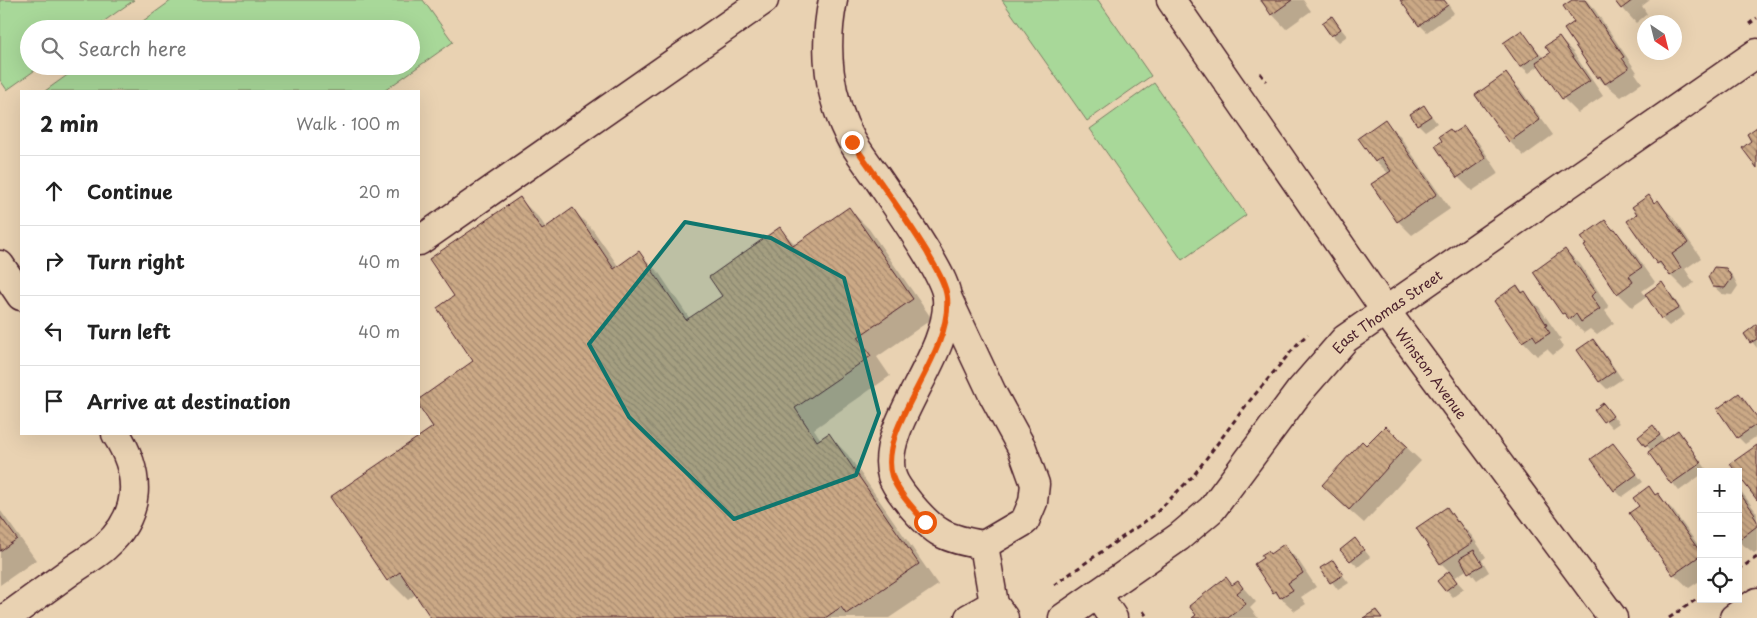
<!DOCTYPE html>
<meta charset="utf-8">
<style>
:root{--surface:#fff;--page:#f2f2f2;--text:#222;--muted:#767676;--line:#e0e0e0}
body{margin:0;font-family:"Playpen Sans",sans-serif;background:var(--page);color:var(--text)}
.controls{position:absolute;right:15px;bottom:15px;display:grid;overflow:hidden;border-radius:0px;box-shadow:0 5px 20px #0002}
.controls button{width:45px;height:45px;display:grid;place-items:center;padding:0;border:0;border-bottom:1px solid var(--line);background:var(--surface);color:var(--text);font:25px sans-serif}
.compass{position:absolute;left:1637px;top:15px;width:45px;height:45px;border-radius:50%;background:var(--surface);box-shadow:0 5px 20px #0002;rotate:145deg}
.stop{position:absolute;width:15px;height:15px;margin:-11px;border:4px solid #ea580c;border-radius:50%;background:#fff}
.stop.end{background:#ea580c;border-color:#fff;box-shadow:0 1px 5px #0008}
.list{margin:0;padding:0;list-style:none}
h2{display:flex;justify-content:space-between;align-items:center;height:65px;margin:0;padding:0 20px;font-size:21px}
h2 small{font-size:16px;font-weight:400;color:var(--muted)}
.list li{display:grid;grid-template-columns:32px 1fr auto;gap:15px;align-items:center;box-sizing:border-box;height:70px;padding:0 20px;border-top:1px solid var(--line)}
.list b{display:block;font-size:19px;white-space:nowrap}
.list em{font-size:16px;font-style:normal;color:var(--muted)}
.icon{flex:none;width:28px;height:28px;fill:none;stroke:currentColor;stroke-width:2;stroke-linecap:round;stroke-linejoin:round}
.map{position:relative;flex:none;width:1757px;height:618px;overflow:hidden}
.search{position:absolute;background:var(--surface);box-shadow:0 5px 20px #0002;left:20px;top:20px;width:400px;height:55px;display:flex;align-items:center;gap:12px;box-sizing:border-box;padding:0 18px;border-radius:28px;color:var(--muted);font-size:19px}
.panel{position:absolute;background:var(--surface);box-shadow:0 5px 20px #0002;left:20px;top:90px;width:400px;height:345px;border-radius:0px}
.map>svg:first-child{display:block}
.grass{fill:#a8d899;stroke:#797c62}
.shadow{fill:#0003}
.building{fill:url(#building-back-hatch);stroke:#4a1f2b}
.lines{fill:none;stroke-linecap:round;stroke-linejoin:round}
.minor-casing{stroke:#4a1f2b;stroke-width:31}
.path{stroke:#4a1f2b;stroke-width:3;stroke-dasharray:5 4;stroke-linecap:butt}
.minor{stroke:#e9d2b2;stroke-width:28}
.route{stroke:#ea580c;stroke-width:6}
.marked{fill:#0f766e;fill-opacity:0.2;stroke:#0f766e;stroke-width:4;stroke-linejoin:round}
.labels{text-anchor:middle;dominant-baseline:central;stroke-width:4;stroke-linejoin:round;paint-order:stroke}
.street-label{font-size:14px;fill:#4a1f2b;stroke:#e9d2b2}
</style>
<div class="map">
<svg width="1757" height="618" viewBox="0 0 1757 618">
<defs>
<pattern id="building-back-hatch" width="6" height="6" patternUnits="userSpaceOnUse" patternTransform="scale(1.25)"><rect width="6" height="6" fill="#cba986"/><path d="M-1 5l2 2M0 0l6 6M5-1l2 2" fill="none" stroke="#a7896e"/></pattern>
</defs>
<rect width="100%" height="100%" fill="#e9d2b2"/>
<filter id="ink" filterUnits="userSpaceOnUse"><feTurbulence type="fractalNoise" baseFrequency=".02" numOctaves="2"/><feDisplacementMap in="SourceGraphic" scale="10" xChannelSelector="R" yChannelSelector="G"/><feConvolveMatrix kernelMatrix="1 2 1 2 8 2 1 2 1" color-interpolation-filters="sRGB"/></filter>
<g filter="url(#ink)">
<!-- grass -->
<path class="grass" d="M0,0H134L93,29H29V66H41L7,90L0,80Z
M172,0H423L453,42L384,91H45L80,66H411V29H132Z
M1002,0H1098L1151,76L1087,121Z
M1154,83L1246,215L1182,260L1090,129Z"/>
<!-- shadow -->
<path class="shadow" d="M1259,0H1303L1311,11L1286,29L1272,14L1265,4L1264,5Z
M1402,0H1445L1454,13L1427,32L1420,25Z
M1574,0H1586L1595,10L1637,72L1635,73L1642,83L1621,97L1597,77L1576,23Z
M1615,0H1650L1642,6L1647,14L1636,23Z
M1332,18L1347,36L1339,42L1332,35Z
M1522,31L1544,59L1551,53L1559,38L1573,52L1603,96L1578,113L1563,98L1540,65L1529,73L1521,66L1505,43Z
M1506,75L1520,89L1553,135L1524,156L1510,142L1477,96Z
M1424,106L1437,123L1425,131L1418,124Z
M1385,121L1399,135L1450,209L1412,235L1398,221L1389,174L1376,161Z
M1464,128L1478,142L1499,173L1472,191L1458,177L1453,134Z
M1649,197L1655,203L1657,202L1672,216L1701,258L1685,269L1694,283L1685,290L1658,263L1638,214Z
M520,199L540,219L546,228L573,210L593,230L619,267L639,253L659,273L690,319L723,296L780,229L796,245L849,209L869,229L932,319L877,357L890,376L814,429L821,440L828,434L848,455L938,585L889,618H433L416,594L408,600L388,580L435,427L419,404V401L475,362L456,297Z
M1605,221L1629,245L1655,282L1642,291L1645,295L1662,284L1669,291L1685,315L1669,326L1662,319L1648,296L1632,307L1618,293Z
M1565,250L1580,264L1609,307L1605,311L1614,323L1597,335L1590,329L1584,333L1563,313L1534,272Z
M1726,269L1733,276L1738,286L1732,295L1722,294L1714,287Z
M1517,286L1539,307L1561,339L1558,340L1563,347L1553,355L1547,349L1537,356L1523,341L1495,301Z
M1757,326V348L1746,334Z
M1593,340L1600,347L1622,379L1607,389L1600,382L1579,350Z
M1739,394L1757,416V436L1745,444L1738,437Z
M1603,405L1619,423L1612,428L1596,410Z
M1385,427L1421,461L1364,523L1337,499Z
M1653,427L1665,441L1678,432L1685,439L1707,470L1701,472V475L1679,491L1649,452L1652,451L1646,445Z
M1613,444L1643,482L1622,497L1615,490Z
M1738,487L1757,513V551L1754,553L1738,541Z
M1649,488L1672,509L1701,549V580L1689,588L1674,574L1631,513L1641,506Z
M1447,509L1472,536L1486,557L1482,560L1489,572L1477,580L1468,569L1454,578L1464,589L1453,597L1439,581L1450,572L1441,563L1418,528Z
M0,510L36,560L0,585Z
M1284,546L1298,560L1316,587L1301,597L1306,604L1295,611L1274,592L1264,558Z
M1362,547L1370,557L1358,567L1351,560Z
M1332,562L1349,583L1338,590L1322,569Z
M1238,582L1256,602L1250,608L1258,618H1194Z"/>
<!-- building -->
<path class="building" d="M1261,0H1292L1271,15Z
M1400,0H1444L1448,5L1419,26Z
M1572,0H1585L1624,57L1622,58L1629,68L1605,84L1600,76L1597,78L1564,29L1574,22L1563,6Z
M1614,0H1633L1621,9Z
M1332,16L1341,29L1331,36L1322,23Z
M1522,30L1539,54L1520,67L1503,43Z
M1559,37L1590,81L1562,99L1536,62L1550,53L1545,46Z
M1506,73L1540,120L1509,142L1475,95Z
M1424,105L1431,116L1417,125L1410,114Z
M1385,119L1437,194L1397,222L1371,184L1391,171L1381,157L1375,162L1358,138Z
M1464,126L1486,158L1457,178L1435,146L1442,141L1439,136L1450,129L1453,133Z
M1757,127V168L1742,148L1751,141L1747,134Z
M1649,195L1654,203L1658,200L1688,243L1672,254L1681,268L1670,276L1660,262L1657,264L1627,221L1637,214L1632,207Z
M520,197L542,230L573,208L614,269L639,251L686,320L722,296L709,277L780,227L793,246L849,207L913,299L858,337L871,356L795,408L817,441L829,433L919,564L846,614L841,607L825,618H431L400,572L387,581L330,497L433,427L419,406V399L473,361L437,308L454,296L429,259Z
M1605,220L1613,230L1615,229L1642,267L1629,276L1633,282L1617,294L1584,246L1586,245L1581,237Z
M1565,249L1596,292L1591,296L1600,309L1581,322L1576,314L1569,319L1564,313L1562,314L1533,272Z
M1714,267L1726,268L1732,278L1725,288L1713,287L1708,277Z
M1662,282L1679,308L1661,319L1645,294Z
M1517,285L1522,293L1525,291L1547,325L1545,326L1550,333L1537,341L1533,335L1522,342L1494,301Z
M1757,324V339L1750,343L1744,334Z
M1593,339L1615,371L1599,382L1577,350Z
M1739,393L1757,417V424L1737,438L1717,409Z
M1603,403L1613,416L1603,422L1594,410Z
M1653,425L1660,435L1645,446L1638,437Z
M1385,426L1407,446L1349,510L1322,485L1362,441L1366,445Z
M1678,430L1701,463L1671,484L1648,452Z
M1613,443L1637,474L1614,491L1591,459Z
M1757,445V500L1738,475V472H1736L1730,464Z
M1649,486L1655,495L1658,493L1701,553V555L1673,575L1629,513L1639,506L1633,498Z
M1738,491L1755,514L1753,515L1757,521V526L1739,540Z
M1447,507L1457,522L1458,521L1473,542L1440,564L1416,528Z
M0,516L17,539L0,551Z
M1355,538L1364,550L1350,561L1340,550Z
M1284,544L1303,573L1288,583L1293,590L1280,598L1276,591L1273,593L1254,564L1263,558L1261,555L1268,551L1270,554Z
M1474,550L1483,565L1468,573L1460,558Z
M1333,560L1343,575L1330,583L1320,568Z
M1449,571L1457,582L1445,591L1437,581Z
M1226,577L1232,585L1238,581L1243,588L1237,593L1246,604L1228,618H1192L1196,615L1189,606Z
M1376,610L1382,618H1363Z"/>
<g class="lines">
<defs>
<g id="minor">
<path d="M833,0C823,48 828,98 852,141C859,153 868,165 876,176C895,204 914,231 931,260C937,271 946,285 947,298C951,356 877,427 892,476C895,486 904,496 910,504C935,534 946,539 984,545L994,604L1004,618"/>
<path id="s1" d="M1171,0L1385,310L1613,618"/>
<path d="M419,241L764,0"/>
<path d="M0,265L21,296"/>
<path d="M947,297L992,393L1022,448L1035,484L1033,502L1025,521L984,545"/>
<path d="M1097,594L1113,618"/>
<path d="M6,618C28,602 49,587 71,571C82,563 95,556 105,547C142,514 141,473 116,434"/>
<path d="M969,618L994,604"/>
<path id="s2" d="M1063,618L1179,537L1212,509L1299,392L1345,339L1757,53"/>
<path d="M1734,618L1757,602"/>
</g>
</defs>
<!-- minor casing -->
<use href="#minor" class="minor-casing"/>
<!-- path -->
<path class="path" d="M1749,24L1757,18
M1260,73L1266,81
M1738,570L1757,557
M1054,585L1154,515L1193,476L1247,404L1299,342L1308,334
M1143,611L1148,618
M1669,618L1701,596"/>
<!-- minor -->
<use href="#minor" class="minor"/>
</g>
</g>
<g class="lines" filter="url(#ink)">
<!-- route -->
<path class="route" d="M852,142C877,178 904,214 927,252C934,266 945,281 947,297C953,356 877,426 892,476C898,493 914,509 925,522"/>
</g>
<!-- marked area -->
<path class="marked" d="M685,222L771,238L844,278L879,413L856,475L734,519L629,417L589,344Z"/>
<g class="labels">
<!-- street labels -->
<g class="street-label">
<text stroke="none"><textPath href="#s2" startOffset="451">East Thomas Street</textPath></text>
<text stroke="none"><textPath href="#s1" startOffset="455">Winston Avenue</textPath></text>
</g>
</g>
</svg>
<div class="controls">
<button>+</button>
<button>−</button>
<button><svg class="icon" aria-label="locate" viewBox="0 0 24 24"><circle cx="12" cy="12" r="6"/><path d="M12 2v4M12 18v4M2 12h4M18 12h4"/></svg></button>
</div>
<svg class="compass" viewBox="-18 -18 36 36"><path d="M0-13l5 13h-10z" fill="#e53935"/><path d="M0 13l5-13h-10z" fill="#767676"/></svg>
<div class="stop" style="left:925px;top:522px"></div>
<div class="stop end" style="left:852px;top:142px"></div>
<div class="search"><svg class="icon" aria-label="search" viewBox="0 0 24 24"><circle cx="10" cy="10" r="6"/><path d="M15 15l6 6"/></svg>Search here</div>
<section class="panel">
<h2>2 min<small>Walk · 100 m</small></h2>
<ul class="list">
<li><svg class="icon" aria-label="ahead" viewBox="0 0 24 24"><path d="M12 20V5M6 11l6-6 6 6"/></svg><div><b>Continue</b></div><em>20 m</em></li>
<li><svg class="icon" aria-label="right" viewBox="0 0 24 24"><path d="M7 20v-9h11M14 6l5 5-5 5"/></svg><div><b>Turn right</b></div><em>40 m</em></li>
<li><svg class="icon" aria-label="left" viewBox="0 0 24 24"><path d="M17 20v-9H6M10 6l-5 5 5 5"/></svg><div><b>Turn left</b></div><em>40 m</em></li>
<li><svg class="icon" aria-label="arrive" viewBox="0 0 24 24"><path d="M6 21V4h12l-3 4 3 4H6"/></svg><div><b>Arrive at destination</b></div></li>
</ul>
</section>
</div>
